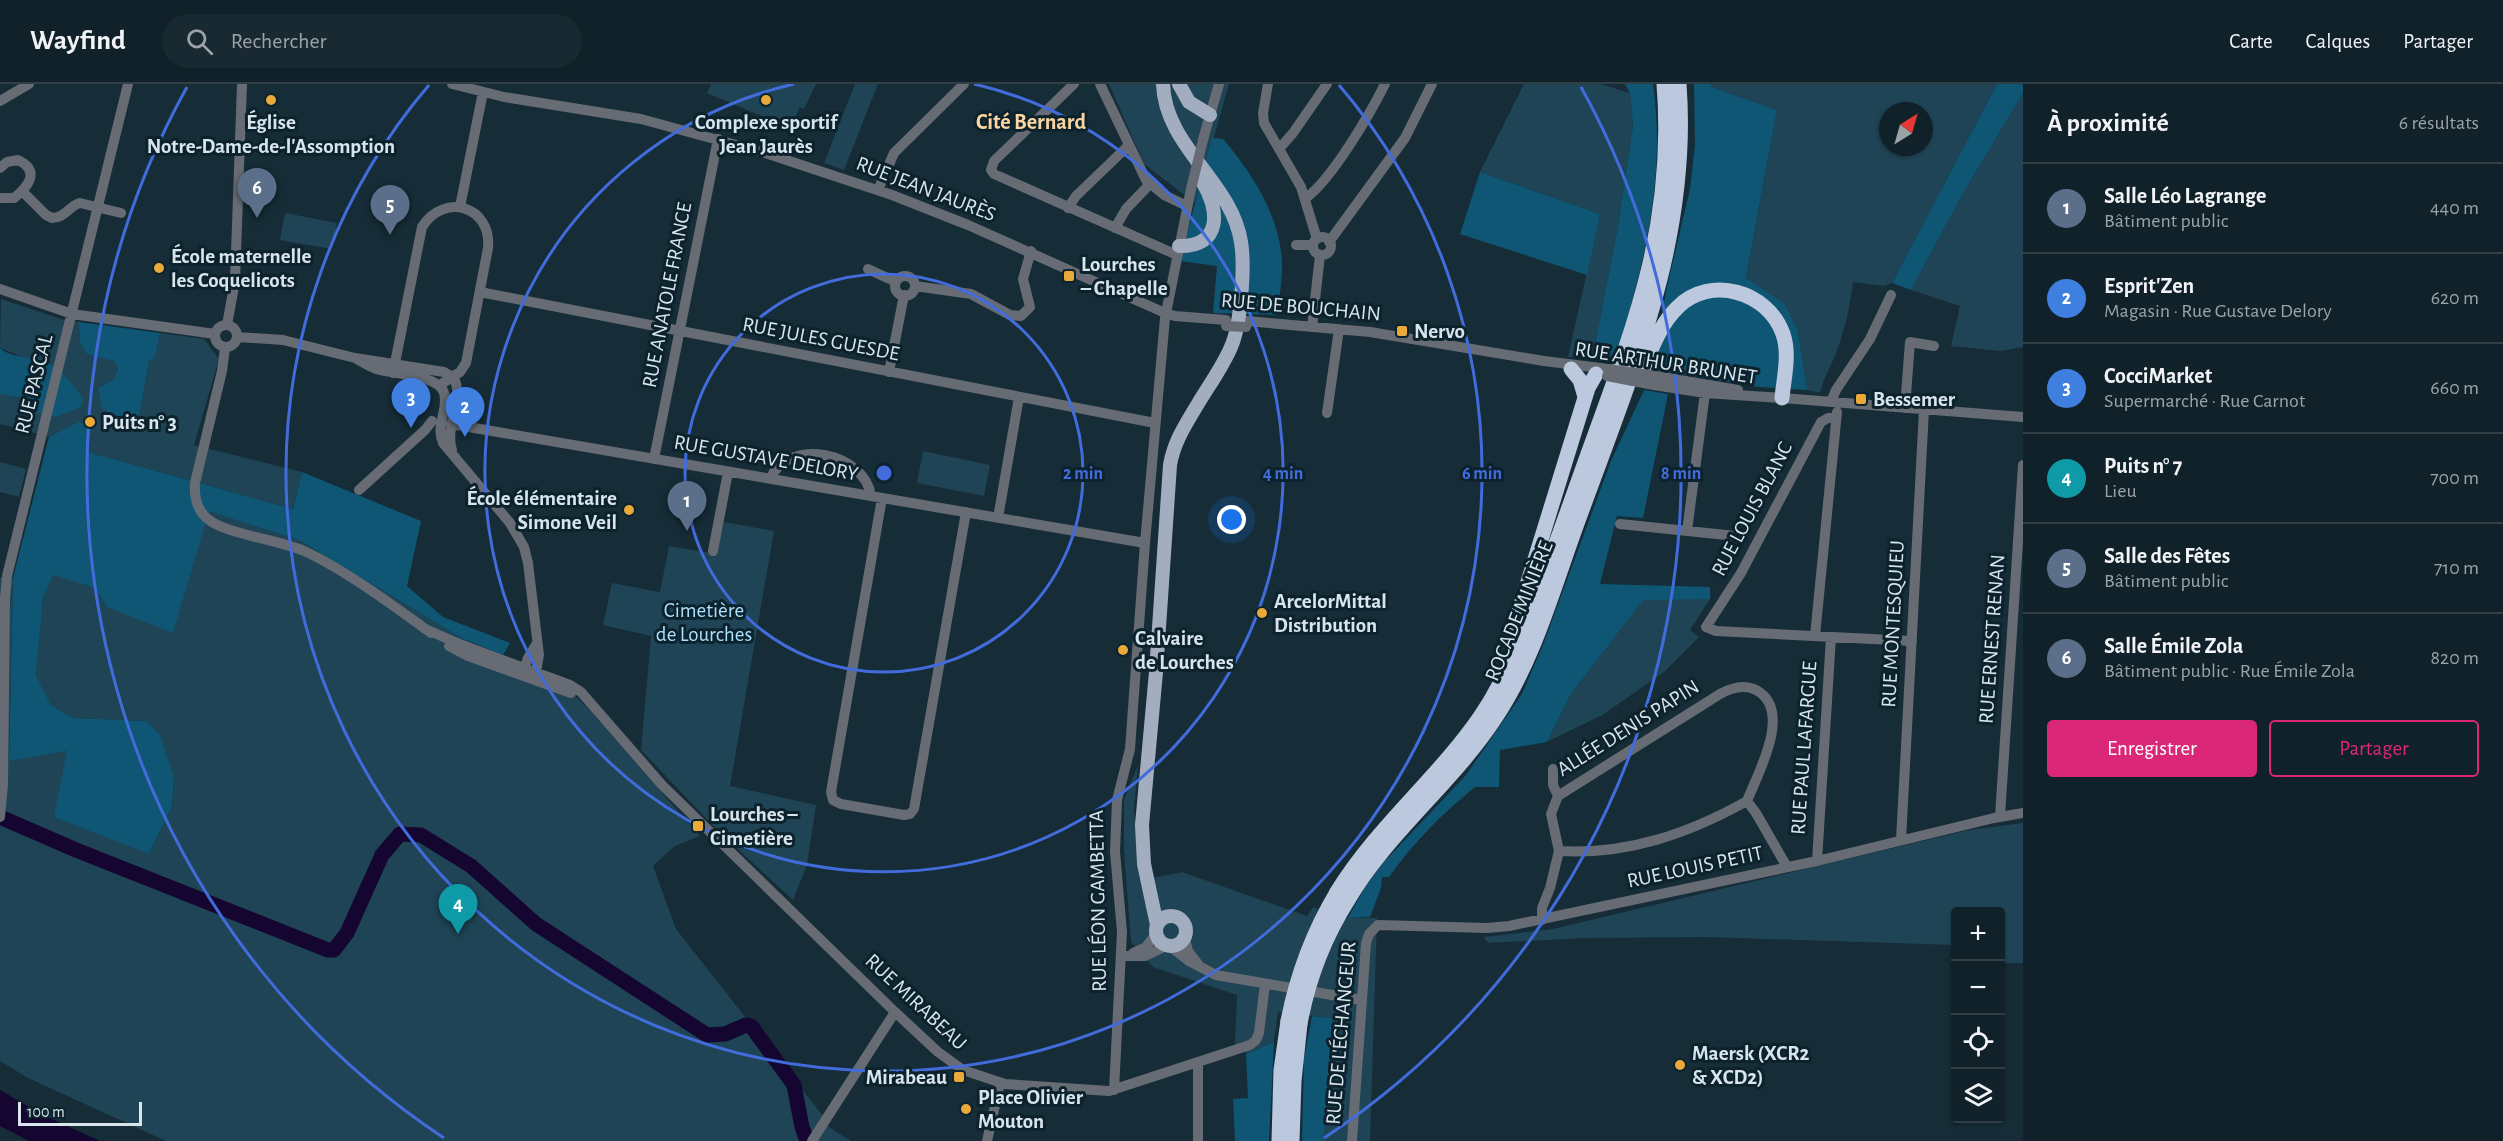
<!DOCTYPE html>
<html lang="fr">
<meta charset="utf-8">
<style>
:root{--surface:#102129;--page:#192931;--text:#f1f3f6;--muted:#9ca3a8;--line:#303e46;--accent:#db2777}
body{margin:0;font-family:"Alegreya Sans",sans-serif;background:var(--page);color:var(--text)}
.controls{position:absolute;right:18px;bottom:18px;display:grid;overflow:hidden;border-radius:6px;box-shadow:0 2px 4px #0004}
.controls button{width:54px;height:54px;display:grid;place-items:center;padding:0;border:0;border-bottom:2px solid var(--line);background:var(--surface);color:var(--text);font:30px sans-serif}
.compass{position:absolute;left:1879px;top:18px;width:54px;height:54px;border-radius:50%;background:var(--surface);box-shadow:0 2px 4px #0004;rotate:37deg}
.scale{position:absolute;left:18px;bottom:15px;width:124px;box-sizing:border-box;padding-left:6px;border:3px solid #d8e5ec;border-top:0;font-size:16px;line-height:21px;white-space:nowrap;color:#d8e5ec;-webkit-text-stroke:4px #0c222d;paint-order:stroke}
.you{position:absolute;left:1232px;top:436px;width:21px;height:21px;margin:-15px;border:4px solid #fff;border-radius:50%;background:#1a73e8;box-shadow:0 0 0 9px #1a73e833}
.badge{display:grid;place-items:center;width:39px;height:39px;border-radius:50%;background:var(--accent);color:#fff;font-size:20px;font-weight:700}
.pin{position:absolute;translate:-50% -50px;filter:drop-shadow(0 2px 3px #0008)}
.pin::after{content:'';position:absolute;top:32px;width:21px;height:18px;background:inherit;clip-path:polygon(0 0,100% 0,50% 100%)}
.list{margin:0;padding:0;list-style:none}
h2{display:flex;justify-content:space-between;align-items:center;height:78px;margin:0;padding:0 24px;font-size:26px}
h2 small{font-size:20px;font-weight:400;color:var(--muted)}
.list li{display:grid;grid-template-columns:39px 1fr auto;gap:18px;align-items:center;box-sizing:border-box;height:90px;padding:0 24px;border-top:2px solid var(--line)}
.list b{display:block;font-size:22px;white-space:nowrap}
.list p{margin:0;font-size:20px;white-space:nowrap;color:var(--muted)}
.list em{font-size:20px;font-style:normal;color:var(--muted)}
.actions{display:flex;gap:12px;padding:18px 24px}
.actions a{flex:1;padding:14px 0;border:2px solid var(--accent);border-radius:6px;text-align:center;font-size:21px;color:var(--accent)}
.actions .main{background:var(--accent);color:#fff}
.icon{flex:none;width:33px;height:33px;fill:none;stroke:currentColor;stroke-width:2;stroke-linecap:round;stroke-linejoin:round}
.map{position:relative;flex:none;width:2023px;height:1057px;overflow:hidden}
header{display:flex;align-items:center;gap:36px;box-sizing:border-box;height:84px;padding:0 30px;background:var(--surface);border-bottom:2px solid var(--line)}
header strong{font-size:28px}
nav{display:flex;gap:33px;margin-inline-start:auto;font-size:21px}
.search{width:420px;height:54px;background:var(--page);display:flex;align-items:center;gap:15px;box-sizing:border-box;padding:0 21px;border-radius:33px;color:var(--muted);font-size:22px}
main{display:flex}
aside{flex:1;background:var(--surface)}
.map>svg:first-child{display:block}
.green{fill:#1f4456;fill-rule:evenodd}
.forest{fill:#0e5674}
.water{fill:#150531}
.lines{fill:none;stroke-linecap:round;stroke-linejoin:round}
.river{stroke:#150531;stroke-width:15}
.minor{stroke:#666b74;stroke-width:10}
.major{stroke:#a3adc0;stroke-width:14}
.highway{stroke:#bbc8de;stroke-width:15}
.minor-bridge{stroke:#666b74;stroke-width:10}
.highway-bridge{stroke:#bbc8de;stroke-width:15}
.ring{fill:none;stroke:#426cdc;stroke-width:3}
.poi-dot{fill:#eba93a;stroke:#0c222d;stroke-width:2}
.labels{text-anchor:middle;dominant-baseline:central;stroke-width:6;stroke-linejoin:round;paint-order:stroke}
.poi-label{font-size:21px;font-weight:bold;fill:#d8e5ec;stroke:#0c222d;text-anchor:start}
.street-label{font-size:21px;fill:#d8e5ec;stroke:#0c222d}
.park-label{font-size:21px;fill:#abdffb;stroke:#0c222d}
.neighbourhood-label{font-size:22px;font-weight:bold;fill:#fad5a0;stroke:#0c222d}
.centre{fill:#426cdc;stroke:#0c222d;stroke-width:3}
.ring-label{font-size:18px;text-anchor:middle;font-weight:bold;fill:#426cdc;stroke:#0c222d;stroke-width:6;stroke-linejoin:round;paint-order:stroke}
</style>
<header>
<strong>Wayfind</strong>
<div class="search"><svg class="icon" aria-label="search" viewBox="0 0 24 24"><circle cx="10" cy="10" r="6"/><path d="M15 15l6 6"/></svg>Rechercher</div>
<nav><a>Carte</a><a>Calques</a><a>Partager</a></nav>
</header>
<main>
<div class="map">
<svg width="2023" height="1057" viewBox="0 0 2023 1057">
<rect width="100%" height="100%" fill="#162c37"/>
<!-- green -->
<path class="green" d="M711,0H816L804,25L800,23L790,44L707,9Z
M855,0H878L844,86L824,79Z
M1109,0H1229L1195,119L1144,80Z
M1524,0H1600L1630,9L1633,42L1617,148L1592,275L1568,273L1600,130L1480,88Z
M1711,0H1997L1892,199L1884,202L1853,198C1850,222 1845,246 1836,269C1831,283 1823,294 1820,309L1807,306L1798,247L1785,220L1746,195L1777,26L1710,3ZM1888,27H1924V63H1888Z
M2023,9V263L2001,267L1951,262L1960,222L1911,206L1965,106Z
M285,129L337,139L332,165L280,156Z
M1,215L64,236L79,238L80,259L114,277L118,284L114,295L98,304L140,328L149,277L155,274L160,249L204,255L219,275L194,361L302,388L293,425L88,368L78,338L49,353L0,340V310L39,317L46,278L20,272L0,264Z
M923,367L990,381L984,412L917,399Z
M0,378L26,385L19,413L0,408Z
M209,426L299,456L461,554L556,594L586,622L700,752L675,762L653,782L676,845L823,1032L829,1043L851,1057H166L28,994L0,977V493L13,494L9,676L67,667L149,770L172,722L174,694L147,637L73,634L51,621L36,591L43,514L53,490L95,504L107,523Z
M724,438L774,447L730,702L816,721L807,781L793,816L718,747L641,666L651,552L603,541L612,499L660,508L669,462L717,470Z
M1643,515H1710L1690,546L1699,553L1664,588L1604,630L1547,658L1571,610Z
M1138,681L1134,726L1143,796L1182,788L1307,832L1313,823L1348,834H1377L1370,1057H1324L1332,934L1278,928L1274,958L1246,970L1244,960L1235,962L1237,911L1153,883L1131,858L1124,768V716Z
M2023,739V879H2001L2000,828H1956L1955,861L1706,853L1585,854L1488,859L1484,853L1553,845L1969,746Z"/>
<!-- forest -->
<path class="forest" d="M1625,0H1653C1667,96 1642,188 1614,279L1592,275L1617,148L1633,42L1630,9Z
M1694,0H1711V3L1777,26L1746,194L1785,220L1798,247L1807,306L1760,303L1653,286L1666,207L1690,105L1695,61Z
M1997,0H2023V9L1965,106L1911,206L1892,199Z
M1212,54L1223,55C1252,89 1278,129 1282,175C1283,193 1279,213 1278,231L1213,229L1217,182L1180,177Z
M1480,88L1600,130L1587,191L1460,150Z
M79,238L160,249L155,274L149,277L140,328L135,337L125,338L102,324L98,304L114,295L118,284L114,277L87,270L80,259Z
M0,264C12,275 31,271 46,278C61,285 74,301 83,315L81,323L56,333L37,329L38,317L0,310Z
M1644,306L1668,310L1643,434L1617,432L1600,500L1710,503V515L1643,516L1571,610L1547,658L1500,666L1499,703H1475C1442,730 1414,758 1389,793H1382L1381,804L1370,833L1348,834L1364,805L1383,779L1466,691L1522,610L1543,561L1611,377Z
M78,338L91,343L88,368L293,425L302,388L421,437L407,502L443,533L510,559L503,571L461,554L299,456L209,427L173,549L107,523L95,504L53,491L43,514L36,591L51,621L73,634L147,637L160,651L174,694L172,722L149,770L54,733L67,667L9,677L13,494L49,353Z
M1312,932L1332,934L1324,1057H1302L1304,975Z
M1274,958L1269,1057H1235L1233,1015L1248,1014L1246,970Z"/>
<!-- water -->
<path class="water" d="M0,1006L43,1031L100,1057H29L0,1042Z"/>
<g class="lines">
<!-- river -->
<path class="river" d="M0,733L76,766L328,866H334L347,849L382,771L400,750L421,751L471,782L536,840L707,951L725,950L746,941L751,942L794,1001L802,1043L807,1057"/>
<!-- minor -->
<path class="minor" d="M452,0L504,13L641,35L762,68L892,111L968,141L1165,229L1175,232L1226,236
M1074,0L994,77L991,86L994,90L1177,171
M1100,0L1146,96L1164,111L1187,122
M1268,0L1263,29L1264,39L1301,103L1317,155
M0,17L29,0
M1204,52L1219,0
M1279,65L1293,49L1327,0
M0,84L7,78L18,76C41,87 28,103 14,114H0
M878,106L894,69L964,0
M22,107L46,131L52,134C65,134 69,122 80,119L121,129
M1306,114C1332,95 1370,30 1385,0
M460,123L483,8
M1068,124L1076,112L1128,62
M1115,144L1126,125L1150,100
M1313 162a9 9 0 1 1 18 0a9 9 0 1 1-18 0Z
M1329,158L1405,54L1432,0
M1296,161H1313
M868,185L896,198
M895 202a10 10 0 1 1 20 0a10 10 0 1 1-20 0Z
M915,202L971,210L1010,231L1021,232L1030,223L1023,195L1031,167
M0,205L72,230L215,250
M480,208L1155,339
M1246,237L1370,248L1544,277L1608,285
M215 252a11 11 0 1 1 22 0a11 11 0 1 1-22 0Z
M227,241L235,197L242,0
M1312,243L1320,171
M237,253L283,256L355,274L444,288L453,293
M225,264L222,287L195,399C194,413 197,427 209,436C227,450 279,456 304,467C344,485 395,523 431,549
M355,274C362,278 368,282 376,285C392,290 439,291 444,309C449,325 435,342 443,359L510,439L524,463L528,479L539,571L535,593
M889,288L904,211
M393,289L422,143C444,108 492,122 488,164L466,279L460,288L440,301
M1656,292L1738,306
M1654,301L1705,309L1782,314L2023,333
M1831,318L1836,306L1870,255L1891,211
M1905,324L1910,258L1934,262
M1327,329L1339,245
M1836,334H1828L1821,338L1741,489L1706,543L1716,547L1912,557
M451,340L1145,459
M452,366C444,342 466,313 453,293
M654,375L718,55
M770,395C789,352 865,369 871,412
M359,406L425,346L432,337
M882,414L831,708L833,716L841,720L904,731L910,730L914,725L966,428
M998,434L1019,313
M1620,440L1736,452
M1687,447L1706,301
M713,467L728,388
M425,545L462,561L570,601L581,608L662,701L895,928L938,968L963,986L1005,1000L1109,1007L1250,961L1256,956L1259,949L1265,900
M1815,552L1837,328
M449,562L468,572L571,609
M522,591L528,574L537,559
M1558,712L1720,610C1731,604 1744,600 1756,606C1794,626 1757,691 1747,717L1756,729L1787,783
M2000,732L2023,381
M0,733L3,700L5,514L7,492L128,0
M1901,756L1924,326
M1559,767C1627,771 1688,750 1747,717
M1817,777L1831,553
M1542,836V824L1550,804L1559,767L1551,730L1558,712L1553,701V685
M1185,855L1188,867L1198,880
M1171,863L1189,877L1216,891L1361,916
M1133,869L1146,863L1156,850
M1121,872H1145L1166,862
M1198,979V1057
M1114,1006L1122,848L1115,768L1117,716L1130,665L1145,459L1165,234L1191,105
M812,1057L895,928
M987,1057L1000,999
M1352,1057L1366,859L1369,850L1378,841L1487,844L1509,842L1817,777L1994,734L2023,729"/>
<!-- major -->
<path class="major" d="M1179,0L1189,18L1210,31
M1179,162C1222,163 1220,126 1202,97
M1156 847a15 15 0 1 1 30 0a15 15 0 1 1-30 0Z
M1157,841L1144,780L1142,741L1156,588L1170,381C1174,357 1187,338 1199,318C1210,300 1223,282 1231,263C1241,241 1245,182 1241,158C1232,98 1165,63 1163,0"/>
<!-- highway -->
<path class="highway" d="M1571,285L1580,296L1585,313
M1642,287C1652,264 1660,240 1678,223C1710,191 1768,207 1783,250C1790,270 1784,293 1782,314
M1511,553L1588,304L1596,290
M1337,808C1377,743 1437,695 1480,633C1496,610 1508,585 1518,559C1544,496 1566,431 1589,367C1635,241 1675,138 1664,0
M1348,816C1388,748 1453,699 1496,633C1535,574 1554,502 1578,437C1630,293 1691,157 1679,0
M1279,1057L1281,986L1288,937
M1292,1057L1294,997L1300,940"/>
<!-- minor-bridge -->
<path class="minor-bridge" d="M1191,105L1204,52
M1226,242L1246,243
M1608,285L1656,292
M1607,292L1654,301"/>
<!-- highway-bridge -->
<path class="highway-bridge" d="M1288,937C1297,891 1313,848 1337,808
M1300,940C1308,896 1324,854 1348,816"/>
</g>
<!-- distance rings -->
<g class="ring">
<circle cx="884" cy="389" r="199"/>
<path d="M974 0A399 399 0 1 1 794 0"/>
<path d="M1339 1A598 598 0 1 1 429 1"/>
<path d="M444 1054A797 797 0 0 1 187 3M1581 3A797 797 0 0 1 1324 1054"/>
</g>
<!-- markers -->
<g class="poi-dot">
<circle cx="271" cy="16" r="6"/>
<circle cx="766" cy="16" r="6"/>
<circle cx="159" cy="184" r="6"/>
<rect x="1063" y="186" width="12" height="12" rx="3"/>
<rect x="1396" y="241" width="12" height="12" rx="3"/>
<rect x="1855" y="309" width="12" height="12" rx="3"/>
<circle cx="90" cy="338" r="6"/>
<circle cx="629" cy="426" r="6"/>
<circle cx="1262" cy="529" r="6"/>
<circle cx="1123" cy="566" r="6"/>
<rect x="692" y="736" width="12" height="12" rx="3"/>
<circle cx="1680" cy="981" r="6"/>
<rect x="953" y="987" width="12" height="12" rx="3"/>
<circle cx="966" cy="1025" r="6"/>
</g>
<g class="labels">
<!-- poi labels -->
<g class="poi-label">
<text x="271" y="38" text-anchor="middle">Église<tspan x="271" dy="24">Notre-Dame-de-l'Assomption</tspan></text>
<text x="766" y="38" text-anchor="middle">Complexe sportif<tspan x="766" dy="24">Jean Jaurès</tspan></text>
<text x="171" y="172">École maternelle<tspan x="171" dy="24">les Coquelicots</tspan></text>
<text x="1081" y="180">Lourches<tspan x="1081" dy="24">– Chapelle</tspan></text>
<text x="1414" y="247">Nervo</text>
<text x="1873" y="315">Bessemer</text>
<text x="102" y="338">Puits n° 3</text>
<text x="617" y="414" text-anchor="end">École élémentaire<tspan x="617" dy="24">Simone Veil</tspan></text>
<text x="1274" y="517">ArcelorMittal<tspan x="1274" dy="24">Distribution</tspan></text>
<text x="1135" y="554">Calvaire<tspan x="1135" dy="24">de Lourches</tspan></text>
<text x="710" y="730">Lourches –<tspan x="710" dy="24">Cimetière</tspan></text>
<text x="1692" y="969">Maersk (XCR2<tspan x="1692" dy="24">&amp; XCD2)</tspan></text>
<text x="947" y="993" text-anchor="end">Mirabeau</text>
<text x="978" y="1013">Place Olivier<tspan x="978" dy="24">Mouton</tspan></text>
</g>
<!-- street labels -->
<g class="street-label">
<text transform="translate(926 105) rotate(21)">RUE JEAN JAURÈS</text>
<text transform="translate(667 211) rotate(-79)">RUE ANATOLE FRANCE</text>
<text transform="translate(1301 223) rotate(5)">RUE DE BOUCHAIN</text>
<text transform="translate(821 255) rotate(11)">RUE JULES GUESDE</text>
<text transform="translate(1666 279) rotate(9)">RUE ARTHUR BRUNET</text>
<text transform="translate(34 300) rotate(-76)">RUE PASCAL</text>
<text transform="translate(766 374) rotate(10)">RUE GUSTAVE DELORY</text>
<text transform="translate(1752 425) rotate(-62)">RUE LOUIS BLANC</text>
<text transform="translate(1519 527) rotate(-68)">ROCADE MINIÈRE</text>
<text transform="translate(1893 540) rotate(-87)">RUE MONTESQUIEU</text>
<text transform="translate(1992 555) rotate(-86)">RUE ERNEST RENAN</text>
<text transform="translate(1628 644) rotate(-32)">ALLÉE DENIS PAPIN</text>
<text transform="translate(1804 664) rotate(-86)">RUE PAUL LAFARGUE</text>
<text transform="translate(1695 783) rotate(-12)">RUE LOUIS PETIT</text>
<text transform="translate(1098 817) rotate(-91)">RUE LÉON GAMBETTA</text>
<text transform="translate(916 918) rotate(43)">RUE MIRABEAU</text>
<text transform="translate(1341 949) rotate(-85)">RUE DE L'ÉCHANGEUR</text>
</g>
<!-- park labels -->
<g class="park-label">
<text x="704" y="526">Cimetière<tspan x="704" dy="24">de Lourches</tspan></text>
</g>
<!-- neighbourhood labels -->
<g class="neighbourhood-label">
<text x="1031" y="38">Cité Bernard</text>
</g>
</g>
<circle cx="884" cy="389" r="9" class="centre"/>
<g class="ring-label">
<text x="1083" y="395">2 min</text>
<text x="1283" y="395">4 min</text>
<text x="1482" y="395">6 min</text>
<text x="1681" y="395">8 min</text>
</g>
</svg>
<div class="controls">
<button>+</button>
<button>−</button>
<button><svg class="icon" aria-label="locate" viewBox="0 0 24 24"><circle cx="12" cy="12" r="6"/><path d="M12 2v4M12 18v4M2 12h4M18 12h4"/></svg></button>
<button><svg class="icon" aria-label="layers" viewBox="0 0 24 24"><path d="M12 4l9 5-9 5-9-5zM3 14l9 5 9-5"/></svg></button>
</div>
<svg class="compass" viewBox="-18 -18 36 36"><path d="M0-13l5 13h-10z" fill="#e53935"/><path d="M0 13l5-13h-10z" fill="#9ca3a8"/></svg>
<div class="scale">100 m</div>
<div class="you"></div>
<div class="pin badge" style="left:687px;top:447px;background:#5c6f8a">1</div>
<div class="pin badge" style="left:465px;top:353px;background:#3f7fe0">2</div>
<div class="pin badge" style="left:411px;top:344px;background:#3f7fe0">3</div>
<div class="pin badge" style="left:458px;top:850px;background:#0f9aa8">4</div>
<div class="pin badge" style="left:390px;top:151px;background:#5c6f8a">5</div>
<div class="pin badge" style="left:257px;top:134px;background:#5c6f8a">6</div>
</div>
<aside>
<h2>À proximité<small>6 résultats</small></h2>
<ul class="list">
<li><span class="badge" style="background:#5c6f8a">1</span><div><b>Salle Léo Lagrange</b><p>Bâtiment public</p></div><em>440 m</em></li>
<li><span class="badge" style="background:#3f7fe0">2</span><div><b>Esprit'Zen</b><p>Magasin · Rue Gustave Delory</p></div><em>620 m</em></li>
<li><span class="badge" style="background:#3f7fe0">3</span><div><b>CocciMarket</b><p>Supermarché · Rue Carnot</p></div><em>660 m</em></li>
<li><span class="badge" style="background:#0f9aa8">4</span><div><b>Puits n° 7</b><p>Lieu</p></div><em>700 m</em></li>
<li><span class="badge" style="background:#5c6f8a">5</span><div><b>Salle des Fêtes</b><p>Bâtiment public</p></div><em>710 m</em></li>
<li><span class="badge" style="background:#5c6f8a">6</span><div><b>Salle Émile Zola</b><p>Bâtiment public · Rue Émile Zola</p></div><em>820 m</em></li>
</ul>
<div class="actions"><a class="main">Enregistrer</a><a>Partager</a></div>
</aside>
</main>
